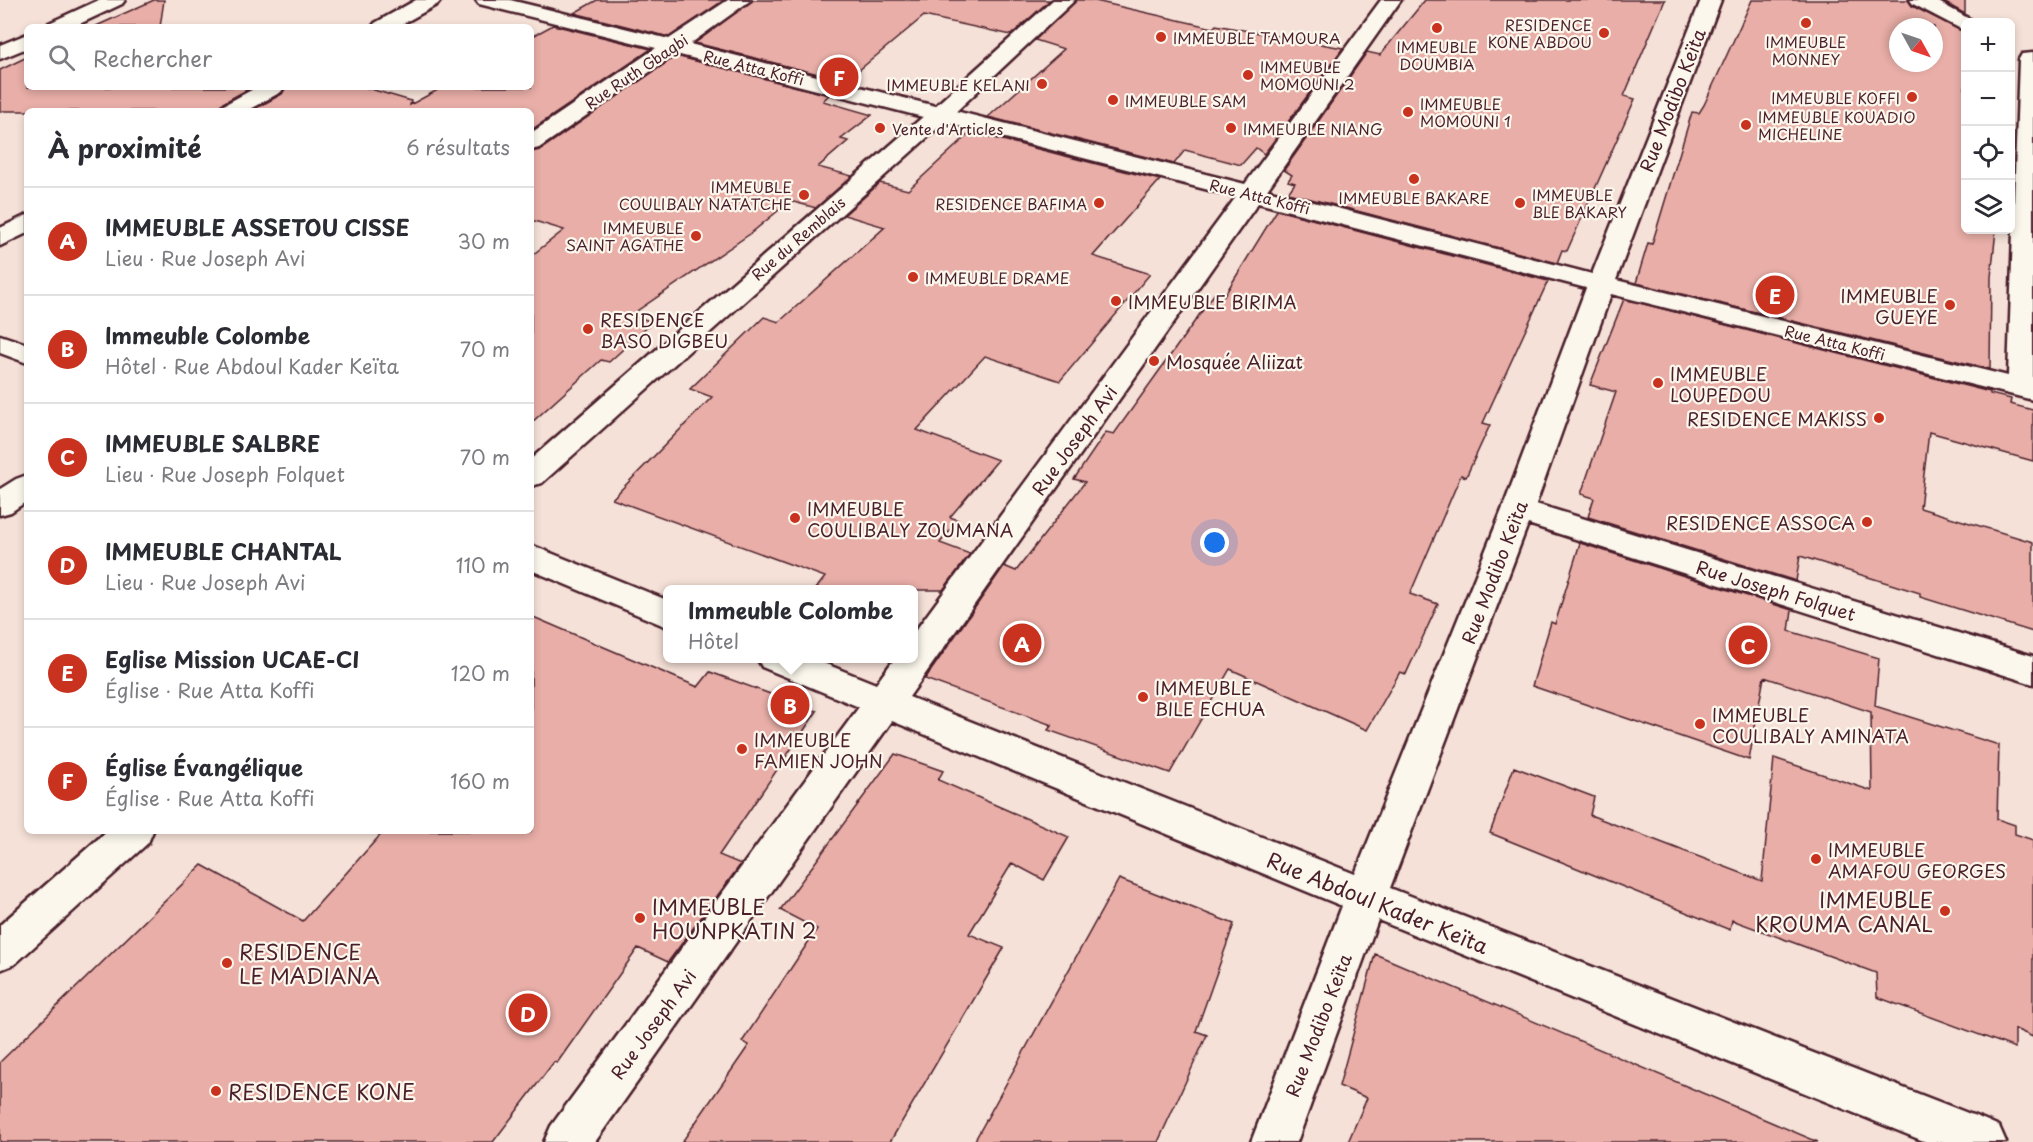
<!DOCTYPE html>
<html lang="fr">
<meta charset="utf-8">
<style>
:root{--surface:#fff;--page:#f2f2f3;--text:#2b2b33;--muted:#7c7c81;--line:#e1e1e2;--accent:#c8321e}
body{margin:0;font-family:"Playpen Sans",sans-serif;background:var(--page);color:var(--text)}
.controls{position:absolute;right:18px;top:18px;display:grid;overflow:hidden;border-radius:9px;box-shadow:0 3px 9px #0003}
.controls button{width:54px;height:54px;display:grid;place-items:center;padding:0;border:0;border-bottom:2px solid var(--line);background:var(--surface);color:var(--text);font:30px sans-serif}
.compass{position:absolute;left:1889px;top:18px;width:54px;height:54px;border-radius:50%;background:var(--surface);box-shadow:0 3px 9px #0003;rotate:130deg}
.you{position:absolute;left:1215px;top:543px;width:21px;height:21px;margin:-15px;border:4px solid #fff;border-radius:50%;background:#1a73e8;box-shadow:0 0 0 9px #1a73e833}
.badge{display:grid;place-items:center;width:39px;height:39px;border-radius:50%;background:var(--accent);color:#fff;font-size:20px;font-weight:700}
.pin{position:absolute;translate:-50% -50%;border:3px solid #fff;box-shadow:0 2px 6px #0006}
.popup{position:absolute;left:663px;top:585px;width:255px;height:78px;box-sizing:border-box;display:grid;place-content:center;border-radius:9px;background:var(--surface);filter:drop-shadow(0 2px 4px #0005);font-size:20px;white-space:nowrap;color:var(--muted)}
.popup b{font-size:22px;color:var(--text)}
.popup::after{content:'';position:absolute;left:50%;top:100%;margin-left:-12px;border:12px solid transparent;border-top-color:var(--surface)}
.list{margin:0;padding:0;list-style:none}
h2{display:flex;justify-content:space-between;align-items:center;height:78px;margin:0;padding:0 24px;font-size:26px}
h2 small{font-size:20px;font-weight:400;color:var(--muted)}
.list li{display:grid;grid-template-columns:39px 1fr auto;gap:18px;align-items:center;box-sizing:border-box;height:108px;padding:0 24px;border-top:2px solid var(--line)}
.list b{display:block;font-size:22px;white-space:nowrap}
.list p{margin:0;font-size:20px;white-space:nowrap;color:var(--muted)}
.list em{font-size:20px;font-style:normal;color:var(--muted)}
.icon{flex:none;width:33px;height:33px;fill:none;stroke:currentColor;stroke-width:2;stroke-linecap:round;stroke-linejoin:round}
.map{position:relative;flex:none;width:2033px;height:1142px;overflow:hidden}
.search{position:absolute;background:var(--surface);box-shadow:0 3px 9px #0003;left:24px;top:24px;width:510px;height:66px;display:flex;align-items:center;gap:15px;box-sizing:border-box;padding:0 21px;border-radius:9px;color:var(--muted);font-size:22px}
.panel{position:absolute;background:var(--surface);box-shadow:0 3px 9px #0003;left:24px;top:108px;width:510px;height:726px;border-radius:9px}
.map>svg:first-child{display:block}
.building{fill:#e8aea7;stroke:#4a1f2b;stroke-width:1.5;fill-rule:evenodd}
.lines{fill:none;stroke-linecap:round;stroke-linejoin:round}
.minor-casing{stroke:#4a1f2b;stroke-width:5}
.tertiary-casing{stroke:#4a1f2b;stroke-width:5}
.minor{fill:#fbf7ec;fill-rule:evenodd}
.tertiary{fill:#fbf7ec;fill-rule:evenodd}
.poi-dot{fill:#c8321e;stroke:#fbf7ec;stroke-width:2}
.labels{text-anchor:middle;dominant-baseline:central;stroke-width:4.5;stroke-linejoin:round;paint-order:stroke}
.far-poi-label{font-size:15px;fill:#4a1f2b;stroke:#fbf7ec;text-anchor:start}
.far-street-label{font-size:15px;fill:#4a1f2b;stroke:#fbf7ec}
.street-label{font-size:18px;fill:#4a1f2b;stroke:#fbf7ec}
.poi-label{font-size:18px;fill:#4a1f2b;stroke:#fbf7ec;text-anchor:start}
.near-poi-label{font-size:21px;fill:#4a1f2b;stroke:#fbf7ec;text-anchor:start}
.near-street-label{font-size:21px;fill:#4a1f2b;stroke:#fbf7ec}
</style>
<div class="map">
<svg width="2033" height="1142" viewBox="0 0 2033 1142">
<rect width="100%" height="100%" fill="#f5e1d7"/>
<filter id="ink" filterUnits="userSpaceOnUse"><feTurbulence type="fractalNoise" baseFrequency=".0167" numOctaves="2"/><feDisplacementMap in="SourceGraphic" scale="12" xChannelSelector="R" yChannelSelector="G"/><feConvolveMatrix kernelMatrix="1 2 1 2 8 2 1 2 1" color-interpolation-filters="sRGB"/></filter>
<g filter="url(#ink)">
<!-- building -->
<path class="building" d="M154,0H164L160,27H94Z
M597,0H724L669,37L574,13Z
M753,0H1050L1011,35L924,16L846,81L695,43Z
M1077,0H1091L1213,28L1216,25L1343,48L1264,154L1256,148L1241,165L1185,150L1174,164L988,117L1064,49L1035,40Z
M1425,0H1665L1624,96L1635,99L1567,251L1562,250L1557,263L1288,193L1295,183L1288,181L1292,175L1284,170L1367,52L1380,55Z
M1752,0H1908L1912,6L1965,32V230H1996L1991,277L1990,369L1636,283L1648,243L1652,244L1692,112L1699,113L1704,105ZM1898,27H1934V63H1898Z
M1940,0H1965V14Z
M553,25L651,49L531,130V111H251L282,94L286,87H364L411,101L410,105L443,87H531V37Z
M676,56L829,95L823,101L872,115L841,139L848,141L818,167L852,176L816,208L790,201L750,234L631,315L653,322L609,362L601,360L531,423V256L564,230L531,220V152L540,150Z
M27,57V87H252L221,104L217,111H0V70Z
M971,132L1160,180L1093,256L1150,274L1060,381L985,356L917,430L998,460L950,517L958,520L940,543L970,554L943,590H815L825,577L612,499L712,397L690,389L764,317L779,322L885,227L844,215L880,183L908,190Z
M1277,210L1548,281L1483,423L1490,425L1466,477L1461,475L1410,594L1438,604L1406,674L1400,672L1367,730L1230,669L1170,773L1048,730L1052,725L925,679L1004,566L1016,571L1085,482L1074,479L1106,432L1114,434L1215,293L1224,296Z
M1624,299L1990,392V394L2011,399L2010,404L2033,410V461L1929,432L1920,508L2033,542V632L1920,597V593L1800,556L1796,581L1588,517L1594,498L1581,494L1616,392L1590,385Z
M1580,543L1792,610L1789,631L1879,658L1875,706L1999,745L1997,819L2015,825V834L2033,840V1037L2015,1029V1048L1877,997L1876,973L1732,920L1730,930L1490,833L1514,767L1594,797L1590,815L1762,881L1774,758L1872,791L1871,712L1764,677L1749,760L1532,686L1551,622L1555,624Z
M531,616L698,687L710,672L817,711L719,855L741,864L668,962L638,948L557,1063L554,1062L493,1142H0V1062L202,865L303,921L384,831H531Z
M895,754L943,771L938,780L1069,837L1044,880L1012,863L969,934L1004,948L890,1142H682L749,1045L742,1042L817,929L780,910Z
M1119,879L1234,924L1196,1031L1207,1035L1158,1142H974Z
M1375,954L1818,1142H1348L1367,1098L1339,1086Z"/>
<g class="lines">
<defs>
<path id="minor" d="M99,0H125L122,4L73,27H46L49,23Z
M416,0H441L438,4L397,27H372L375,23Z
M476,0H510L669,39L728,0H751L690,44L1245,184L1381,0H1401L1267,190L1592,274L1701,0H1721L1616,280L2008,376L2019,59L2022,54L2033,53V400L1611,294L1536,504L2033,656V684L1528,524L1390,888L1983,1119L1999,1126L2006,1142H1926L1378,920L1297,1142H1251L1342,906L892,721L595,1142H544L551,1126L859,707L762,667L757,658H811L876,684L895,658H913V634L1236,197L676,54L539,148L531,150V133L656,48L479,4ZM1258,203L1586,288L1502,510L1355,874L909,697Z
M1910,0H1935L1975,22H1966V30L1959,28L1913,4Z
M27,34V48L0,59V45Z
M257,87H284L281,92L246,111H219L222,106Z
M27,215V233L0,246V228Z
M0,335L27,344V363L0,353Z
M27,475V501L11,512L0,515V489L16,479Z
M531,545L667,600V627L531,570Z"/>
<path id="tertiary" d="M1053,0H1075L949,118L542,483L531,486V459L933,108Z
M107,831H153L148,843L15,964L0,970V925Z"/>
</defs>
<!-- minor casing -->
<use href="#minor" class="minor-casing"/>
<!-- tertiary casing -->
<use href="#tertiary" class="tertiary-casing"/>
<!-- minor -->
<use href="#minor" class="minor"/>
<!-- tertiary -->
<use href="#tertiary" class="tertiary"/>
</g>
</g>
<!-- markers -->
<g class="poi-dot">
<circle cx="1806" cy="23" r="6"/>
<circle cx="1437" cy="28" r="6"/>
<circle cx="1604" cy="33" r="6"/>
<circle cx="1161" cy="37" r="6"/>
<circle cx="1248" cy="75" r="6"/>
<circle cx="1042" cy="84" r="6"/>
<circle cx="1912" cy="97" r="6"/>
<circle cx="1113" cy="100" r="6"/>
<circle cx="1408" cy="112" r="6"/>
<circle cx="1746" cy="125" r="6"/>
<circle cx="880" cy="128" r="6"/>
<circle cx="1231" cy="128" r="6"/>
<circle cx="1414" cy="179" r="6"/>
<circle cx="804" cy="195" r="6"/>
<circle cx="1099" cy="203" r="6"/>
<circle cx="1520" cy="203" r="6"/>
<circle cx="696" cy="236" r="6"/>
<circle cx="913" cy="277" r="6"/>
<circle cx="1116" cy="301" r="6"/>
<circle cx="1950" cy="305" r="6"/>
<circle cx="588" cy="329" r="6"/>
<circle cx="1154" cy="361" r="6"/>
<circle cx="1658" cy="383" r="6"/>
<circle cx="1879" cy="418" r="6"/>
<circle cx="795" cy="518" r="6"/>
<circle cx="1867" cy="522" r="6"/>
<circle cx="1143" cy="697" r="6"/>
<circle cx="1700" cy="724" r="6"/>
<circle cx="742" cy="749" r="6"/>
<circle cx="1816" cy="859" r="6"/>
<circle cx="1945" cy="911" r="6"/>
<circle cx="640" cy="918" r="6"/>
<circle cx="227" cy="963" r="6"/>
<circle cx="216" cy="1091" r="6"/>
</g>
<g class="labels">
<!-- far-poi labels -->
<g class="far-poi-label">
<text x="1592" y="24" text-anchor="end">RESIDENCE<tspan x="1592" dy="17">KONE ABDOU</tspan></text>
<text x="1173" y="37">IMMEUBLE TAMOURA</text>
<text x="1806" y="41" text-anchor="middle">IMMEUBLE<tspan x="1806" dy="17">MONNEY</tspan></text>
<text x="1437" y="46" text-anchor="middle">IMMEUBLE<tspan x="1437" dy="17">DOUMBIA</tspan></text>
<text x="1260" y="66">IMMEUBLE<tspan x="1260" dy="17">MOMOUNI 2</tspan></text>
<text x="1030" y="84" text-anchor="end">IMMEUBLE KELANI</text>
<text x="1900" y="97" text-anchor="end">IMMEUBLE KOFFI</text>
<text x="1125" y="100">IMMEUBLE SAM</text>
<text x="1420" y="103">IMMEUBLE<tspan x="1420" dy="17">MOMOUNI 1</tspan></text>
<text x="1758" y="116">IMMEUBLE KOUADIO<tspan x="1758" dy="17">MICHELINE</tspan></text>
<text x="892" y="128">Vente d'Articles</text>
<text x="1243" y="128">IMMEUBLE NIANG</text>
<text x="792" y="186" text-anchor="end">IMMEUBLE<tspan x="792" dy="17">COULIBALY NATATCHE</tspan></text>
<text x="1532" y="194">IMMEUBLE<tspan x="1532" dy="17">BLE BAKARY</tspan></text>
<text x="1414" y="197" text-anchor="middle">IMMEUBLE BAKARE</text>
<text x="1087" y="203" text-anchor="end">RESIDENCE BAFIMA</text>
<text x="684" y="227" text-anchor="end">IMMEUBLE<tspan x="684" dy="17">SAINT AGATHE</tspan></text>
<text x="925" y="277">IMMEUBLE DRAME</text>
</g>
<!-- far-street labels -->
<g class="far-street-label">
<text transform="translate(754 67) rotate(14)">Rue Atta Koffi</text>
<text transform="translate(636 71) rotate(-34)">Rue Ruth Gbagbi</text>
<text transform="translate(1260 196) rotate(14)">Rue Atta Koffi</text>
<text transform="translate(798 238) rotate(-41)">Rue du Remblais</text>
<text transform="translate(1835 342) rotate(14)">Rue Atta Koffi</text>
</g>
<!-- street labels -->
<g class="street-label">
<text transform="translate(1672 100) rotate(-69)">Rue Modibo Keïta</text>
<text transform="translate(1074 440) rotate(-54)">Rue Joseph Avi</text>
<text transform="translate(1494 572) rotate(-69)">Rue Modibo Keïta</text>
<text transform="translate(1776 590) rotate(17)">Rue Joseph Folquet</text>
<text transform="translate(653 1024) rotate(-54)">Rue Joseph Avi</text>
<text transform="translate(1318 1025) rotate(-69)">Rue Modibo Keïta</text>
</g>
<!-- poi labels -->
<g class="poi-label">
<text x="1938" y="295" text-anchor="end">IMMEUBLE<tspan x="1938" dy="21">GUEYE</tspan></text>
<text x="1128" y="301">IMMEUBLE BIRIMA</text>
<text x="600" y="319">RESIDENCE<tspan x="600" dy="21">BASO DIGBEU</tspan></text>
<text x="1166" y="361">Mosquée Aliizat</text>
<text x="1670" y="373">IMMEUBLE<tspan x="1670" dy="21">LOUPEDOU</tspan></text>
<text x="1867" y="418" text-anchor="end">RESIDENCE MAKISS</text>
<text x="807" y="508">IMMEUBLE<tspan x="807" dy="21">COULIBALY ZOUMANA</tspan></text>
<text x="1855" y="522" text-anchor="end">RESIDENCE ASSOCA</text>
<text x="1155" y="687">IMMEUBLE<tspan x="1155" dy="21">BILE ECHUA</tspan></text>
<text x="1712" y="714">IMMEUBLE<tspan x="1712" dy="21">COULIBALY AMINATA</tspan></text>
<text x="754" y="739">IMMEUBLE<tspan x="754" dy="21">FAMIEN JOHN</tspan></text>
<text x="1828" y="849">IMMEUBLE<tspan x="1828" dy="21">AMAFOU GEORGES</tspan></text>
</g>
<!-- near-poi labels -->
<g class="near-poi-label">
<text x="1933" y="899" text-anchor="end">IMMEUBLE<tspan x="1933" dy="24">KROUMA CANAL</tspan></text>
<text x="652" y="906">IMMEUBLE<tspan x="652" dy="24">HOUNPKATIN 2</tspan></text>
<text x="239" y="951">RESIDENCE<tspan x="239" dy="24">LE MADIANA</tspan></text>
<text x="228" y="1091">RESIDENCE KONE</text>
</g>
<!-- near-street labels -->
<g class="near-street-label">
<text transform="translate(1378 902) rotate(22)">Rue Abdoul Kader Keïta</text>
</g>
</g>
</svg>
<div class="controls">
<button>+</button>
<button>−</button>
<button><svg class="icon" aria-label="locate" viewBox="0 0 24 24"><circle cx="12" cy="12" r="6"/><path d="M12 2v4M12 18v4M2 12h4M18 12h4"/></svg></button>
<button><svg class="icon" aria-label="layers" viewBox="0 0 24 24"><path d="M12 4l9 5-9 5-9-5zM3 14l9 5 9-5"/></svg></button>
</div>
<svg class="compass" viewBox="-18 -18 36 36"><path d="M0-13l5 13h-10z" fill="#e53935"/><path d="M0 13l5-13h-10z" fill="#7c7c81"/></svg>
<div class="you"></div>
<div class="pin badge" style="left:1022px;top:643px">A</div>
<div class="pin badge" style="left:790px;top:705px">B</div>
<div class="popup"><b>Immeuble Colombe</b>Hôtel</div>
<div class="pin badge" style="left:1748px;top:645px">C</div>
<div class="pin badge" style="left:528px;top:1013px">D</div>
<div class="pin badge" style="left:1775px;top:295px">E</div>
<div class="pin badge" style="left:839px;top:77px">F</div>
<div class="search"><svg class="icon" aria-label="search" viewBox="0 0 24 24"><circle cx="10" cy="10" r="6"/><path d="M15 15l6 6"/></svg>Rechercher</div>
<section class="panel">
<h2>À proximité<small>6 résultats</small></h2>
<ul class="list">
<li><span class="badge">A</span><div><b>IMMEUBLE ASSETOU CISSE</b><p>Lieu · Rue Joseph Avi</p></div><em>30 m</em></li>
<li><span class="badge">B</span><div><b>Immeuble Colombe</b><p>Hôtel · Rue Abdoul Kader Keïta</p></div><em>70 m</em></li>
<li><span class="badge">C</span><div><b>IMMEUBLE SALBRE</b><p>Lieu · Rue Joseph Folquet</p></div><em>70 m</em></li>
<li><span class="badge">D</span><div><b>IMMEUBLE CHANTAL</b><p>Lieu · Rue Joseph Avi</p></div><em>110 m</em></li>
<li><span class="badge">E</span><div><b>Eglise Mission UCAE-CI</b><p>Église · Rue Atta Koffi</p></div><em>120 m</em></li>
<li><span class="badge">F</span><div><b>Église Évangélique</b><p>Église · Rue Atta Koffi</p></div><em>160 m</em></li>
</ul>
</section>
</div>
